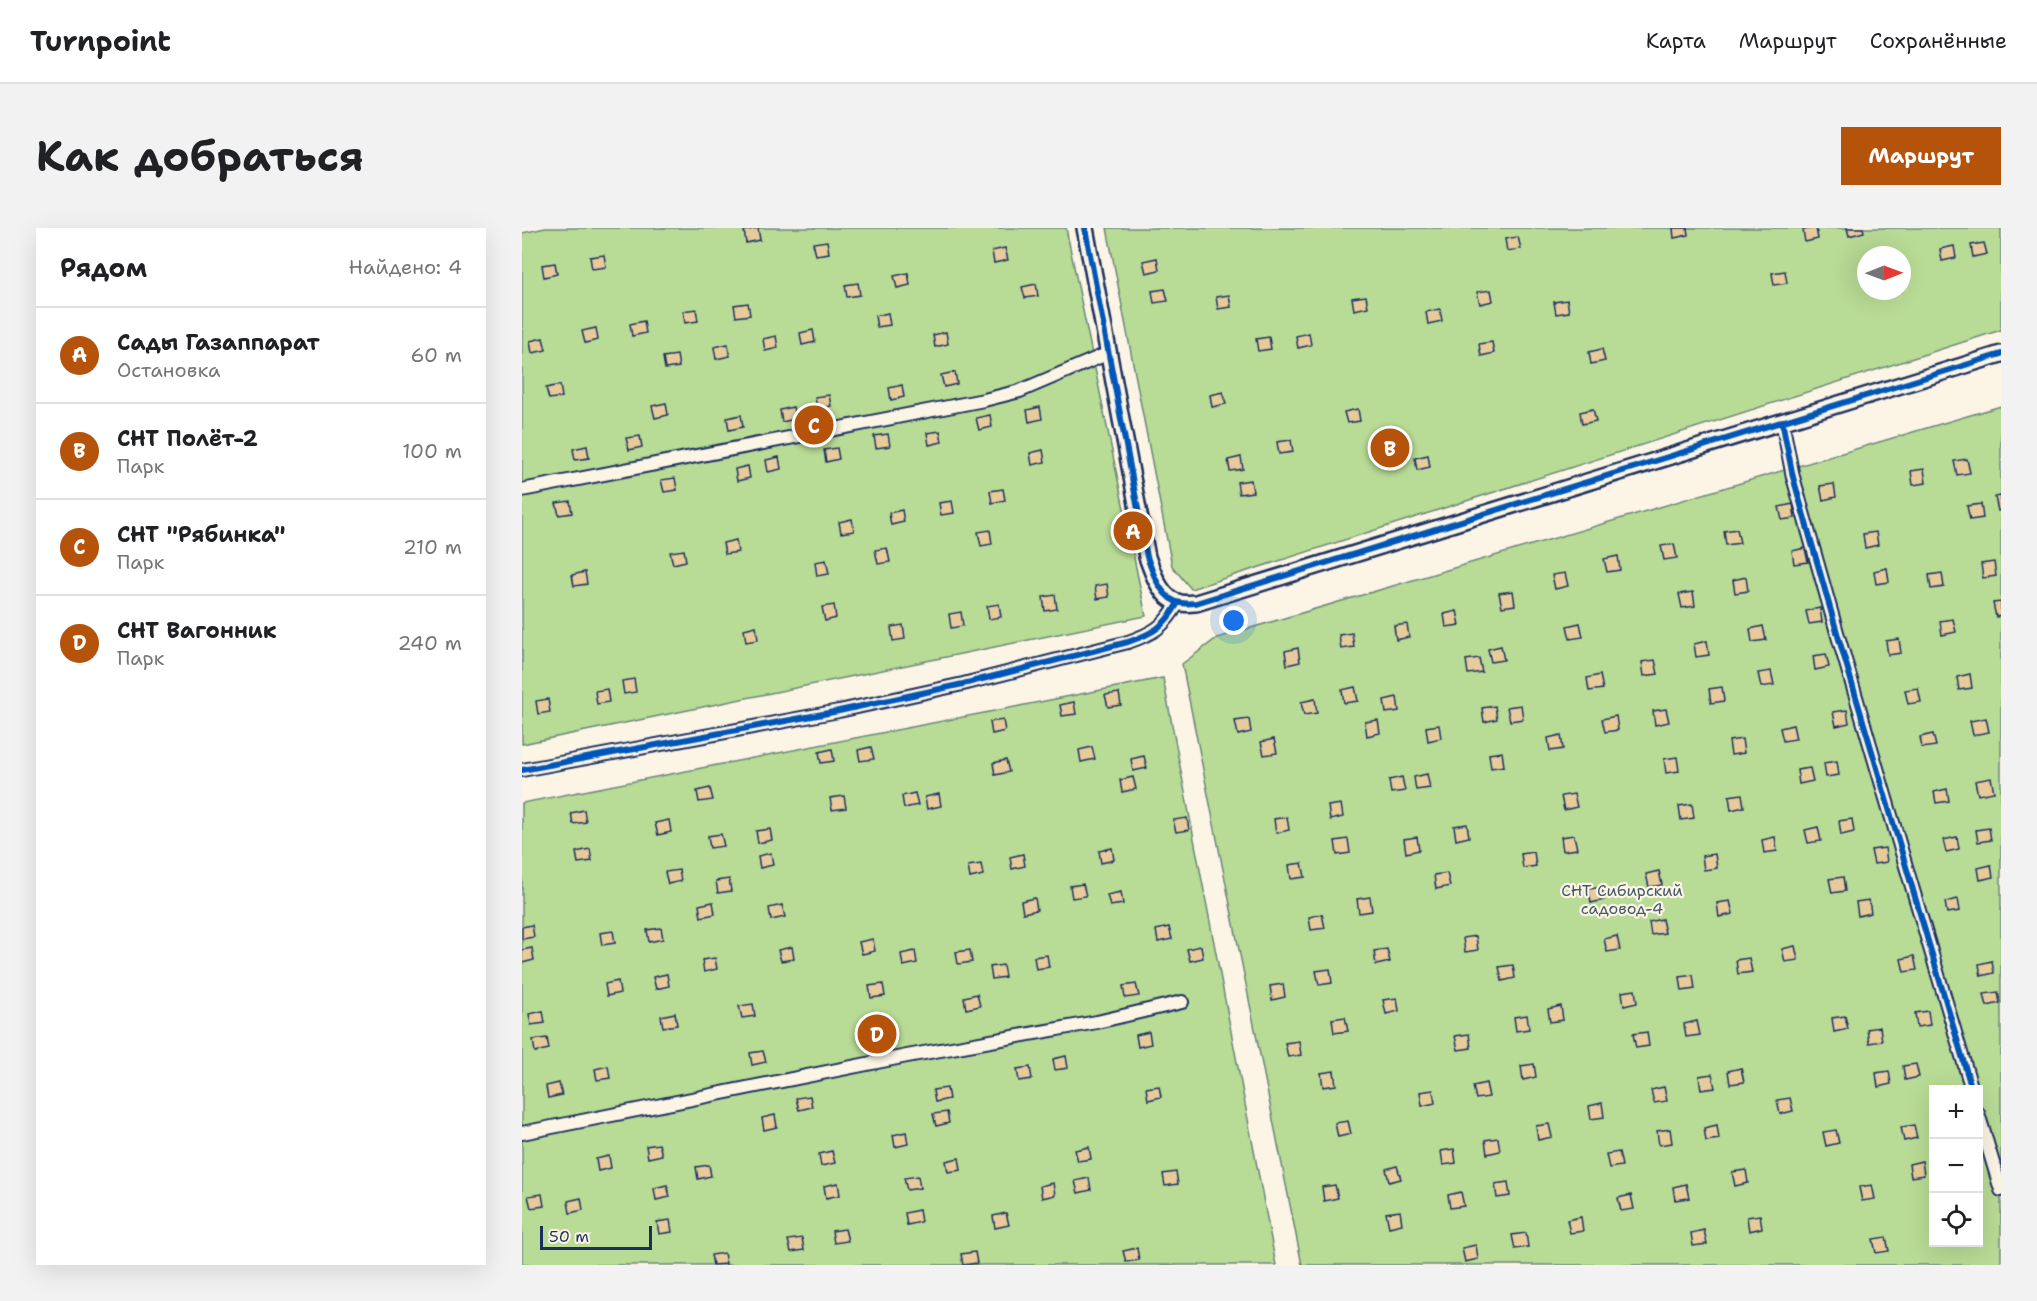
<!DOCTYPE html>
<html lang="ru">
<meta charset="utf-8">
<style>
:root{--surface:#fff;--page:#f2f2f2;--text:#202124;--muted:#757577;--line:#e0e0e0;--accent:#b45309}
body{margin:0;font-family:"Shantell Sans",sans-serif;background:var(--page);color:var(--text)}
.controls{position:absolute;right:18px;bottom:18px;display:grid;overflow:hidden;border-radius:0px;box-shadow:0 6px 24px #0002}
.controls button{width:54px;height:54px;display:grid;place-items:center;padding:0;border:0;border-bottom:2px solid var(--line);background:var(--surface);color:var(--text);font:30px sans-serif}
.compass{position:absolute;left:1335px;top:18px;width:54px;height:54px;border-radius:50%;background:var(--surface);box-shadow:0 6px 24px #0002;rotate:89deg}
.scale{position:absolute;left:18px;bottom:15px;width:112px;box-sizing:border-box;padding-left:6px;border:3px solid #1b2f5e;border-top:0;font-size:16px;line-height:21px;white-space:nowrap;color:#1b2f5e;-webkit-text-stroke:4px #fcf5e5;paint-order:stroke}
.you{position:absolute;left:712px;top:393px;width:21px;height:21px;margin:-15px;border:4px solid #fff;border-radius:50%;background:#1a73e8;box-shadow:0 0 0 9px #1a73e833}
.badge{display:grid;place-items:center;width:39px;height:39px;border-radius:50%;background:var(--accent);color:#fff;font-size:20px;font-weight:700}
.pin{position:absolute;translate:-50% -50%;border:3px solid #fff;box-shadow:0 2px 6px #0006}
.list{margin:0;padding:0;list-style:none}
h2{display:flex;justify-content:space-between;align-items:center;height:78px;margin:0;padding:0 24px;font-size:26px}
h2 small{font-size:20px;font-weight:400;color:var(--muted)}
.list li{display:grid;grid-template-columns:39px 1fr auto;gap:18px;align-items:center;box-sizing:border-box;height:96px;padding:0 24px;border-top:2px solid var(--line)}
.list b{display:block;font-size:22px;white-space:nowrap}
.list p{margin:0;font-size:20px;white-space:nowrap;color:var(--muted)}
.list em{font-size:20px;font-style:normal;color:var(--muted)}
.icon{flex:none;width:33px;height:33px;fill:none;stroke:currentColor;stroke-width:2;stroke-linecap:round;stroke-linejoin:round}
.map{position:relative;flex:none;width:1479px;height:1037px;overflow:hidden;border-radius:0px}
header{display:flex;align-items:center;gap:36px;box-sizing:border-box;height:84px;padding:0 30px;background:var(--surface);border-bottom:2px solid var(--line)}
header strong{font-size:28px}
nav{display:flex;gap:33px;margin-inline-start:auto;font-size:21px}
.intro{display:flex;align-items:center;justify-content:space-between;box-sizing:border-box;height:144px;padding:0 36px}
h1{margin:0;font-size:42px}
.button{padding:15px 27px;border-radius:0px;background:var(--accent);color:#fff;font-size:21px;font-weight:700}
main{display:flex;gap:36px;padding:0 36px}
aside{flex:1;background:var(--surface);border-radius:0px;box-shadow:0 6px 24px #0002}
.map>svg:first-child{display:block}
.green{fill:#b8db95;stroke:#6a857a;stroke-width:1.5;fill-rule:evenodd}
.building{fill:#e7cb9b;stroke:#1b2f5e;stroke-width:1.5}
.lines{fill:none;stroke-linecap:round;stroke-linejoin:round}
.minor-casing{stroke:#1b2f5e;stroke-width:16}
.tertiary-casing{stroke:#1b2f5e;stroke-width:20}
.minor{stroke:#fcf5e5;stroke-width:12}
.tertiary{stroke:#fcf5e5;stroke-width:15}
.cycleway-casing{stroke:#fcf5e5;stroke-width:10}
.cycleway{stroke:#0057b8;stroke-width:6}
.labels{text-anchor:middle;dominant-baseline:central;stroke-width:4.5;stroke-linejoin:round;paint-order:stroke}
.park-label{font-size:16px;fill:#425a6c;stroke:#fcf5e5}
</style>
<header>
<strong>Turnpoint</strong>
<nav><a>Карта</a><a>Маршрут</a><a>Сохранённые</a></nav>
</header>
<div class="intro"><h1>Как добраться</h1><a class="button">Маршрут</a></div>
<main>
<aside>
<h2>Рядом<small>Найдено: 4</small></h2>
<ul class="list">
<li><span class="badge">A</span><div><b>Сады Газаппарат</b><p>Остановка</p></div><em>60 m</em></li>
<li><span class="badge">B</span><div><b>СНТ Полёт-2</b><p>Парк</p></div><em>100 m</em></li>
<li><span class="badge">C</span><div><b>СНТ &quot;Рябинка&quot;</b><p>Парк</p></div><em>210 m</em></li>
<li><span class="badge">D</span><div><b>СНТ Вагонник</b><p>Парк</p></div><em>240 m</em></li>
</ul>
</aside>
<div class="map">
<svg width="1479" height="1037" viewBox="0 0 1479 1037">
<rect width="100%" height="100%" fill="#fcf5e5"/>
<filter id="ink" filterUnits="userSpaceOnUse"><feTurbulence type="fractalNoise" baseFrequency=".0167" numOctaves="2"/><feDisplacementMap in="SourceGraphic" scale="12" xChannelSelector="R" yChannelSelector="G"/><feConvolveMatrix kernelMatrix="1 2 1 2 8 2 1 2 1" color-interpolation-filters="sRGB"/></filter>
<g filter="url(#ink)">
<!-- green -->
<path class="green" d="M23,0H544L624,388L0,516V5Z
M585,0H1479V102L669,361L650,338ZM1344,27H1380V63H1344Z
M1479,178V1037H780L660,436L695,410ZM1412,862H1456V1014H1412Z
M641,450L754,1037H0V575Z"/>
<!-- building -->
<path class="building" d="M236,0L238,12L224,15L222,3Z
M1151,0H1165L1166,7L1152,10Z
M1294,0L1296,11L1283,14L1281,2Z
M1325,0H1341L1342,4L1327,8Z
M996,9L999,21L985,23L983,11Z
M305,13L307,25L294,27L291,15Z
M1462,15L1465,26L1451,29L1449,17Z
M1432,18L1434,30L1420,33L1418,21Z
M483,20L486,32L472,35L470,23Z
M82,27L84,39L70,41L68,29Z
M635,30L637,42L624,45L621,33Z
M33,35L35,46L22,49L20,37Z
M1263,43L1265,55L1252,57L1250,45Z
M386,45L388,57L375,60L372,48Z
M336,55L338,67L325,69L323,57Z
M514,56L516,68L503,70L500,59Z
M643,61L646,73L632,75L630,63Z
M969,62L971,73L958,76L955,64Z
M707,67L709,79L696,81L694,69Z
M844,68L846,79L832,82L830,70Z
M1045,72L1047,84L1034,86L1032,74Z
M226,75L228,87L214,89L212,77Z
M174,81L176,93L163,95L161,83Z
M918,81L920,93L906,96L904,84Z
M366,85L368,97L355,99L353,88Z
M122,93L124,105L110,108L108,96Z
M74,100L76,112L63,115L60,103Z
M291,102L293,114L280,117L278,105Z
M424,104L426,116L413,119L411,107Z
M787,105L789,117L776,120L774,108Z
M254,108L256,120L243,123L241,111Z
M747,109L749,121L736,123L734,111Z
M21,110L24,122L10,125L8,113Z
M970,114L972,125L959,128L957,116Z
M206,116L208,128L194,131L192,119Z
M1080,121L1083,133L1069,136L1067,124Z
M155,127L157,139L143,141L141,129Z
M433,144L435,156L422,159L419,147Z
M38,157L40,169L27,171L24,160Z
M380,157L382,169L369,172L367,160Z
M701,164L704,176L690,179L688,167Z
M307,167L309,178L295,181L293,169Z
M144,175L146,187L133,190L130,178Z
M271,179L273,191L260,194L258,182Z
M518,179L520,191L507,194L505,182Z
M836,181L838,193L825,195L822,184Z
M1071,181L1074,193L1060,196L1058,184Z
M219,187L221,199L207,202L205,190Z
M468,187L470,199L457,202L454,190Z
M418,203L420,214L407,217L405,205Z
M366,206L368,218L354,220L352,208Z
M118,208L120,219L107,222L104,210Z
M769,212L771,224L757,226L755,214Z
M65,218L67,230L53,232L51,221Z
M315,220L317,231L304,234L302,222Z
M521,222L523,234L510,237L508,225Z
M906,227L908,239L895,242L893,230Z
M257,229L259,241L246,244L244,232Z
M719,229L721,241L708,243L706,232Z
M1445,231L1448,245L1435,247L1432,233Z
M226,238L228,250L215,253L213,241Z
M1402,241L1404,255L1391,257L1389,243Z
M153,250L155,262L142,264L139,252Z
M729,252L731,264L717,266L715,254Z
M1312,256L1314,269L1301,272L1298,258Z
M481,261L483,272L470,275L468,263Z
M1479,268V282L1476,283L1473,269Z
M48,273L50,285L37,287L34,275Z
M430,273L432,285L419,287L417,275Z
M1271,276L1273,290L1260,292L1257,279Z
M1459,276L1461,290L1448,292L1445,278Z
M380,282L382,294L369,297L367,285Z
M330,291L332,303L319,305L317,294Z
M1215,301L1218,315L1204,317L1202,303Z
M468,302L470,316L459,318L456,304Z
M1354,304L1356,317L1343,320L1341,306Z
M214,312L216,324L203,326L201,315Z
M1152,316L1155,330L1142,332L1139,318Z
M365,320L368,334L356,336L353,322Z
M1283,320L1286,334L1272,336L1270,323Z
M162,322L164,333L151,336L148,324Z
M1096,328L1098,342L1085,344L1082,331Z
M304,332L307,346L295,348L293,334Z
M1472,334L1474,348L1461,350L1459,336Z
M1365,340L1367,354L1354,356L1352,343Z
M63,344L65,356L52,358L50,347Z
M1043,345L1046,358L1033,361L1030,347Z
M1420,345L1422,359L1409,361L1407,347Z
M1224,349L1226,363L1213,365L1211,352Z
M585,356L587,369L575,371L573,358Z
M991,363L993,377L980,379L977,365Z
M1171,364L1173,378L1160,380L1157,366Z
M533,367L535,381L523,383L521,369Z
M1479,374V388L1474,389L1471,375Z
M477,376L479,389L467,391L465,378Z
M312,377L314,390L303,393L300,379Z
M1298,380L1300,394L1287,396L1284,383Z
M935,383L938,397L924,399L922,386Z
M439,384L441,398L429,400L427,386Z
M1431,391L1434,404L1420,407L1418,393Z
M1058,395L1061,409L1048,411L1045,398Z
M885,396L887,409L874,412L872,398Z
M381,397L383,411L371,413L369,399Z
M234,398L236,412L224,414L222,401Z
M1241,398L1244,412L1230,414L1228,401Z
M830,405L832,419L819,421L817,407Z
M1377,411L1379,425L1366,427L1364,413Z
M1185,413L1187,427L1174,429L1172,416Z
M979,418L982,432L969,434L966,421Z
M776,420L778,434L765,437L763,423Z
M1304,426L1307,439L1293,442L1291,428Z
M957,430L960,444L946,446L944,432Z
M1133,432L1136,446L1122,448L1120,434Z
M1249,443L1252,457L1239,459L1236,445Z
M1448,446L1450,460L1437,462L1435,449Z
M1078,447L1081,461L1067,463L1065,450Z
M112,451L114,464L102,466L100,453Z
M833,459L836,473L822,475L820,462Z
M1200,459L1202,473L1189,475L1187,461Z
M1396,460L1399,474L1386,476L1383,462Z
M85,461L87,474L75,476L73,463Z
M597,465L599,477L586,479L583,467Z
M875,469L877,483L864,485L862,472Z
M26,471L28,484L16,486L14,473Z
M793,471L795,485L782,487L779,474Z
M552,474L554,486L540,488L538,477Z
M999,477L1001,491L988,493L985,479Z
M973,478L975,491L962,494L960,480Z
M1144,481L1147,494L1133,497L1131,483Z
M1325,482L1327,495L1314,498L1311,484Z
M1094,488L1096,502L1083,504L1080,491Z
M1464,490L1467,504L1451,507L1448,493Z
M727,491L729,504L716,507L713,493Z
M481,492L483,503L470,506L468,494Z
M856,492L858,505L845,508L843,494Z
M917,497L919,510L906,513L904,499Z
M1271,497L1274,511L1261,513L1258,500Z
M1411,506L1414,518L1400,520L1398,509Z
M1039,507L1041,521L1028,523L1026,510Z
M752,511L755,525L742,527L739,514Z
M1220,511L1222,525L1209,527L1207,513Z
M349,519L352,531L338,533L336,522Z
M570,519L573,531L559,534L557,522Z
M310,521L312,533L299,535L297,524Z
M980,524L982,538L969,540L967,526Z
M622,528L625,540L611,543L609,531Z
M1155,529L1157,543L1144,545L1142,531Z
M484,532L487,544L473,547L471,535Z
M1315,533L1317,547L1304,549L1302,535Z
M1288,540L1291,553L1277,556L1275,542Z
M905,546L908,560L894,562L892,549Z
M611,549L614,561L600,564L598,552Z
M880,549L883,563L869,565L867,552Z
M1469,550L1472,564L1456,567L1453,553Z
M188,560L191,572L177,574L175,563Z
M1425,561L1427,573L1414,575L1412,564Z
M393,565L396,577L382,580L380,568Z
M417,566L419,578L405,581L403,569Z
M1052,566L1055,579L1042,582L1039,568Z
M1220,566L1222,579L1209,582L1207,568Z
M322,568L324,580L310,582L308,570Z
M819,576L821,589L808,592L806,578Z
M1170,576L1172,590L1159,592L1157,578Z
M62,582L64,594L51,596L49,585Z
M765,589L767,602L754,605L752,591Z
M665,590L667,602L654,604L651,592Z
M1330,591L1332,604L1319,607L1317,593Z
M147,592L149,604L136,607L133,595Z
M945,596L947,609L934,612L932,598Z
M1296,599L1299,613L1286,615L1283,602Z
M1467,600L1469,612L1456,614L1454,602Z
M248,601L250,612L236,615L234,603Z
M199,606L202,618L188,620L186,608Z
M1052,607L1055,621L1041,623L1039,609Z
M895,609L897,622L884,625L882,611Z
M1253,609L1255,623L1242,625L1240,612Z
M1435,609L1437,621L1424,624L1421,612Z
M826,611L828,625L815,627L813,613Z
M590,620L592,632L579,635L577,623Z
M1363,620L1365,634L1352,636L1349,622Z
M68,621L70,633L56,635L54,624Z
M1012,624L1014,638L1001,640L999,626Z
M249,625L251,637L238,640L236,628Z
M501,626L503,638L490,641L488,629Z
M1193,626L1195,640L1182,642L1180,628Z
M780,635L783,649L769,651L767,637Z
M459,636L461,647L448,650L446,638Z
M1469,637L1471,649L1458,652L1456,640Z
M157,642L159,653L146,656L143,644Z
M1137,643L1140,657L1127,659L1124,646Z
M925,645L928,658L914,661L912,647Z
M1321,649L1323,663L1310,665L1307,651Z
M207,651L209,663L196,665L194,653Z
M561,656L564,668L550,670L548,658Z
M1080,659L1082,672L1069,675L1067,661Z
M599,664L601,676L588,678L585,667Z
M848,669L850,683L837,685L835,671Z
M513,670L515,682L501,685L499,673Z
M1436,671L1438,683L1425,685L1423,674Z
M1347,672L1349,685L1336,688L1334,674Z
M1208,673L1211,686L1197,689L1195,675Z
M191,674L193,686L179,689L177,677Z
M260,677L263,689L249,692L247,680Z
M800,686L803,700L789,702L787,689Z
M1140,691L1143,705L1129,707L1127,694Z
M10,697L12,709L0,711V699Z
M647,699L650,711L636,714L634,702Z
M139,700L141,711L127,714L125,702Z
M91,703L93,715L80,717L78,705Z
M954,708L956,722L943,724L941,710Z
M1095,708L1098,722L1085,724L1082,711Z
M351,711L353,723L340,726L337,714Z
M679,718L681,730L668,733L665,721Z
M1273,718L1276,732L1263,734L1260,721Z
M270,719L272,731L259,733L256,722Z
M10,720L12,732L0,735V722Z
M865,721L868,734L854,737L852,723Z
M448,722L450,734L436,736L434,724Z
M393,723L395,735L381,738L379,726Z
M525,727L527,739L514,741L512,729Z
M1392,728L1395,742L1382,744L1379,731Z
M193,730L195,741L182,744L180,732Z
M1227,730L1230,744L1216,746L1214,732Z
M1470,733L1472,745L1459,748L1457,736Z
M481,737L483,749L470,751L468,739Z
M991,737L993,750L980,753L977,739Z
M808,741L810,755L797,757L794,743Z
M145,746L147,758L134,761L131,749Z
M1171,747L1173,761L1160,763L1158,749Z
M96,753L98,765L85,768L83,756Z
M361,756L363,768L349,770L347,758Z
M614,756L617,768L603,770L601,758Z
M761,756L763,769L750,772L748,758Z
M1113,762L1115,775L1102,778L1100,764Z
M1476,764L1478,775L1465,778L1462,766Z
M455,766L458,778L444,781L442,769Z
M875,770L877,783L864,786L861,772Z
M231,776L233,788L220,790L217,778Z
M1039,778L1041,792L1028,794L1026,781Z
M21,783L23,795L9,797L7,786Z
M1406,783L1408,797L1395,799L1393,785Z
M153,785L155,797L141,799L139,788Z
M1005,787L1007,801L994,803L992,789Z
M1323,788L1326,801L1312,804L1310,790Z
M823,789L826,803L812,805L810,791Z
M1175,793L1178,807L1164,809L1162,796Z
M1358,799L1360,813L1347,815L1345,801Z
M365,801L367,812L354,815L352,803Z
M627,804L629,816L616,819L614,807Z
M1125,804L1127,818L1114,820L1111,806Z
M947,806L949,820L936,822L933,808Z
M25,810L27,821L13,824L11,812Z
M777,813L779,827L766,829L763,815Z
M241,823L244,834L230,837L228,825Z
M544,828L546,840L533,842L531,831Z
M1012,836L1014,849L1001,852L999,838Z
M1394,836L1397,849L1383,852L1381,838Z
M86,838L88,850L75,852L73,841Z
M508,839L510,851L497,853L495,841Z
M1219,840L1222,854L1208,856L1206,843Z
M812,843L814,857L801,859L799,845Z
M1367,843L1369,856L1356,859L1354,845Z
M1190,846L1193,860L1179,862L1177,848Z
M37,855L40,867L26,870L24,858Z
M964,855L967,869L954,871L951,858Z
M637,858L639,869L626,872L624,860Z
M1142,859L1145,873L1132,875L1129,862Z
M425,860L427,871L413,874L411,862Z
M911,862L913,875L900,878L898,864Z
M288,868L290,879L277,882L274,870Z
M1268,870L1271,883L1258,886L1255,872Z
M1080,875L1082,889L1069,891L1067,878Z
M425,884L427,895L414,898L411,886Z
M253,887L255,899L242,902L240,890Z
M826,893L829,906L816,909L813,895Z
M1027,896L1030,909L1016,912L1014,898Z
M1195,897L1197,911L1184,913L1182,900Z
M1392,897L1395,910L1382,913L1379,899Z
M1148,901L1150,915L1137,917L1135,903Z
M1314,902L1317,915L1304,918L1301,904Z
M384,904L386,916L373,919L371,907Z
M976,910L978,923L965,926L963,912Z
M137,916L140,927L126,930L124,918Z
M567,919L569,931L556,933L553,922Z
M932,921L934,935L921,937L919,923Z
M310,923L313,935L299,938L297,926Z
M1097,924L1100,938L1087,940L1084,926Z
M87,928L89,940L76,943L74,931Z
M437,930L439,942L426,944L424,933Z
M1400,933L1402,947L1389,949L1387,936Z
M187,937L189,948L176,951L174,939Z
M875,938L879,951L867,954L864,941Z
M1224,942L1226,955L1213,958L1210,944Z
M654,944L656,956L643,958L641,946Z
M396,948L398,960L385,962L382,950Z
M567,950L569,962L556,965L553,953Z
M986,954L988,968L975,970L973,956Z
M316,955L318,967L304,970L302,958Z
M531,955L533,967L520,970L518,958Z
M1164,956L1167,970L1153,972L1151,959Z
M145,957L148,969L134,972L132,960Z
M813,957L816,970L802,973L800,959Z
M1350,957L1353,971L1340,973L1337,959Z
M939,964L942,978L928,980L926,967Z
M20,966L22,978L9,980L6,968Z
M1109,967L1112,981L1099,983L1096,970Z
M59,970L61,982L48,985L46,973Z
M397,982L399,994L385,997L383,985Z
M878,983L880,996L867,999L864,985Z
M484,985L487,997L473,1000L471,988Z
M1238,987L1240,1000L1227,1003L1225,989Z
M1059,989L1061,1003L1048,1005L1045,992Z
M148,992L150,1004L137,1006L135,994Z
M323,1001L326,1013L312,1015L310,1003Z
M1182,1002L1185,1016L1171,1018L1169,1005Z
M1004,1005L1006,1019L993,1021L990,1007Z
M1364,1009L1367,1023L1354,1025L1351,1011Z
M280,1010L282,1022L269,1024L266,1012Z
M954,1017L956,1031L943,1034L940,1020Z
M615,1020L617,1032L604,1034L601,1023Z
M453,1024L455,1035L441,1037L439,1026Z
M202,1025L204,1036L191,1037L189,1027Z"/>
<g class="lines">
<defs>
<path id="minor" d="M1260,193L1271,249L1316,408L1450,862
M0,262L462,172L498,163L587,125
M0,542L317,483L441,456L606,414C632,405 642,399 656,375
M1456,885L1479,962
M0,905L385,828L575,794L660,774"/>
<path id="tertiary" d="M563,0L625,329C631,345 639,372 659,375C664,376 669,375 674,375L1479,126"/>
</defs>
<!-- minor casing -->
<use href="#minor" class="minor-casing"/>
<!-- tertiary casing -->
<use href="#tertiary" class="tertiary-casing"/>
<!-- minor -->
<use href="#minor" class="minor"/>
<!-- tertiary -->
<use href="#tertiary" class="tertiary"/>
<defs>
<path id="cycleway" d="M563,0L625,329C631,345 639,372 659,375C664,376 669,375 674,375L1479,126
M1260,193L1271,249L1316,408L1450,862
M0,542L317,483L441,456L606,414C632,405 642,399 656,375"/>
</defs>
<!-- cycleway casing -->
<use href="#cycleway" class="cycleway-casing"/>
<!-- cycleway -->
<use href="#cycleway" class="cycleway"/>
</g>
</g>
<g class="labels">
<!-- park labels -->
<g class="park-label">
<text x="1100" y="662">СНТ Сибирский<tspan x="1100" dy="18">садовод-4</tspan></text>
</g>
</g>
</svg>
<div class="controls">
<button>+</button>
<button>−</button>
<button><svg class="icon" aria-label="locate" viewBox="0 0 24 24"><circle cx="12" cy="12" r="6"/><path d="M12 2v4M12 18v4M2 12h4M18 12h4"/></svg></button>
</div>
<svg class="compass" viewBox="-18 -18 36 36"><path d="M0-13l5 13h-10z" fill="#e53935"/><path d="M0 13l5-13h-10z" fill="#757577"/></svg>
<div class="scale">50 m</div>
<div class="you"></div>
<div class="pin badge" style="left:611px;top:303px">A</div>
<div class="pin badge" style="left:868px;top:220px">B</div>
<div class="pin badge" style="left:292px;top:197px">C</div>
<div class="pin badge" style="left:355px;top:806px">D</div>
</div>
</main>
